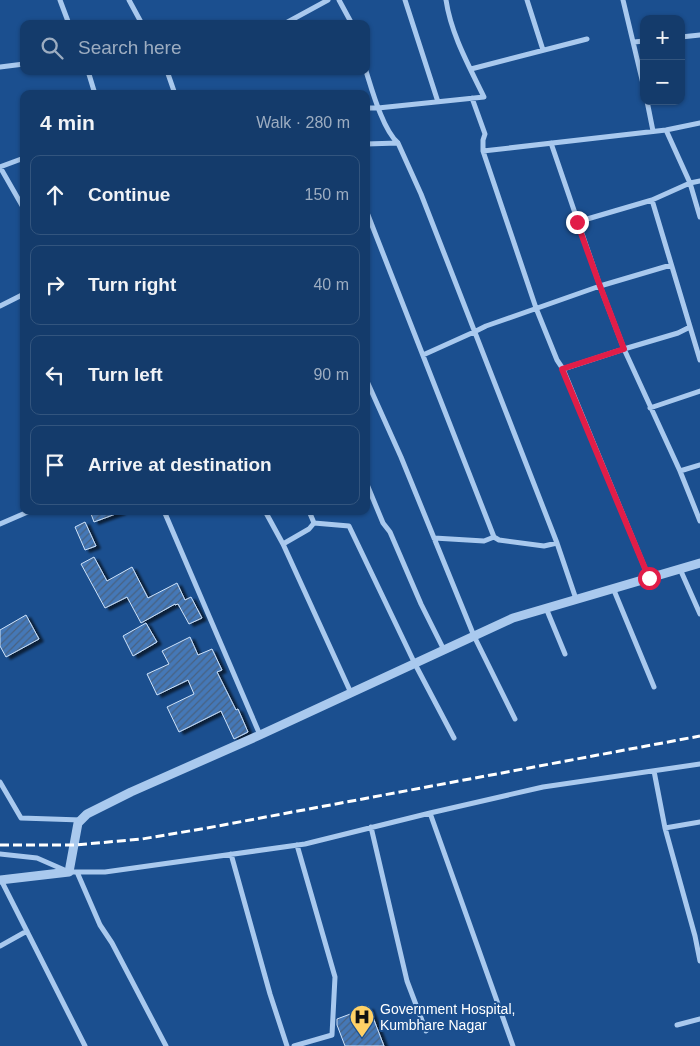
<!DOCTYPE html>
<meta charset="utf-8">
<style>
:root{--surface:#143b6b;--page:#214673;--text:#f1f3f6;--muted:#9dadc1;--line:#33557e}
body{margin:0;font-family:Arial,sans-serif;background:var(--page);color:var(--text)}
.controls{position:absolute;right:15px;top:15px;display:grid;overflow:hidden;border-radius:10px;box-shadow:0 1px 4px #0004}
.controls button{width:45px;height:45px;display:grid;place-items:center;padding:0;border:0;border-bottom:1px solid var(--line);background:var(--surface);color:var(--text);font:25px sans-serif}
.stop{position:absolute;width:15px;height:15px;margin:-11px;border:4px solid #e11d48;border-radius:50%;background:#fff}
.stop.end{background:#e11d48;border-color:#fff;box-shadow:0 1px 5px #0008}
.list{margin:0;padding:0;list-style:none}
h2{display:flex;justify-content:space-between;align-items:center;height:65px;margin:0;padding:0 20px;font-size:21px}
h2 small{font-size:16px;font-weight:400;color:var(--muted)}
.list li{display:grid;grid-template-columns:32px 1fr auto;gap:15px;align-items:center;box-sizing:border-box;height:80px;margin:0 10px 10px;padding:0 10px;border:1px solid var(--line);border-radius:10px}
.list b{display:block;font-size:19px;white-space:nowrap}
.list em{font-size:16px;font-style:normal;color:var(--muted)}
.icon{flex:none;width:28px;height:28px;fill:none;stroke:currentColor;stroke-width:2;stroke-linecap:round;stroke-linejoin:round}
.map{position:relative;flex:none;width:700px;height:1046px;overflow:hidden}
.search{position:absolute;background:var(--surface);box-shadow:0 1px 4px #0004;left:20px;top:20px;width:350px;height:55px;display:flex;align-items:center;gap:12px;box-sizing:border-box;padding:0 18px;border-radius:10px;color:var(--muted);font-size:19px}
.panel{position:absolute;background:var(--surface);box-shadow:0 1px 4px #0004;left:20px;top:90px;width:350px;height:425px;border-radius:10px}
.map>svg:first-child{display:block}
.building{fill:url(#building-hatch);stroke:#cfe3fa;filter:url(#shadow)}
.lines{fill:none;stroke-linecap:round;stroke-linejoin:round}
.minor{stroke:#a9c9ee;stroke-width:5}
.tertiary{stroke:#a9c9ee;stroke-width:9}
.rail{stroke:#fff;stroke-width:3;stroke-dasharray:9 4;stroke-linecap:butt}
.route{stroke:#e11d48;stroke-width:6}
.labels{text-anchor:middle;dominant-baseline:central;stroke-width:4;stroke-linejoin:round;paint-order:stroke}
.poi-label{font-size:14px;fill:#fff;stroke:#1b4f8f;text-anchor:start}
</style>
<div class="map">
<svg width="700" height="1046" viewBox="0 0 700 1046">
<defs>
<pattern id="building-hatch" width="6" height="6" patternUnits="userSpaceOnUse" patternTransform="scale(1.25)"><rect width="6" height="6" fill="#4478b7"/><path d="M-1 1l2-2M0 6l6-6M5 7l2-2" fill="none" stroke="#486282"/></pattern>
<filter id="shadow"><feDropShadow dx="4.5" dy="2.5" stdDeviation="1" flood-color="#0009"/></filter>
</defs>
<rect width="100%" height="100%" fill="#1b4f8f"/>
<!-- building -->
<path class="building" d="M90,511H121V512L94,522Z
M85,522L96,546L85,550L75,527Z
M94,557L107,581L132,567L148,598L177,583L185,600L191,597L202,618L189,624L178,604L175,605V604L141,623L127,597L105,608L81,564Z
M26,615L39,639L6,657L0,646V630Z
M146,623L157,642L133,656L123,636Z
M190,637L198,655L212,649L222,670L217,672L236,710L238,709L248,732L234,739L221,711L179,732L167,707L194,694L188,680L157,695L147,674L169,664L162,651Z
M369,1007L384,1046H345L337,1025V1019Z"/>
<g class="lines">
<!-- minor -->
<path class="minor" d="M60,0L69,24
M129,0L142,24
M339,0L352,24
M405,0L438,102
M527,0L543,50
M623,0L644,88
M284,24L328,0
M681,37L700,35
M634,42L644,41
M0,67L24,64
M471,69L587,39
M88,71L95,94
M167,71L175,94
M366,71C372,90 383,130 398,143L421,194L557,543L576,599
M472,98L485,134L483,140V151L536,308L557,360L563,369L649,578
M647,101L653,131
M366,108H378L484,97C469,66 451,34 446,0
M666,130L690,183L700,217
M551,143L600,286L624,349L680,471L700,521
M366,144L398,143
M483,151L666,130L700,123
M0,167L24,209
M0,167L24,158
M652,200L700,360
M366,210L494,537L499,540L544,546L557,543
M577,222L652,200L690,183L700,181
M0,306L24,294
M423,355L474,332L486,326L600,286L671,265
M563,369L624,349L678,333L690,327
M366,379L401,457L474,636L515,719
M650,408L700,391
M680,471L700,465
M366,482L383,523L390,532L421,604L444,650
M164,511L260,735
M265,511L283,544L351,693
M309,511L314,523
M314,523L349,526L415,664L454,738
M0,524L30,511
M434,538L484,541L494,537
M283,544L309,529L314,523
M680,569L700,614
M613,588L654,687
M546,608L565,654
M654,771L665,828L695,936L700,961
M0,782L21,818L81,820
M430,813L513,1046
M371,827L407,981L426,1031
M665,828L700,822
M0,854L37,858L69,872H105L305,844L430,813L543,787L700,764
M231,854L270,994L287,1046
M77,872L100,925L112,943L166,1046
M1,880L85,1046
M0,946L27,931
M677,1025L700,1019
M294,1046L332,1035L335,977L297,845"/>
<!-- tertiary -->
<path class="tertiary" d="M0,880L69,872L78,823L87,814L131,792L260,735L513,618L700,563"/>
<!-- rail -->
<path class="rail" d="M0,845H75L142,839L207,828L700,736"/>
</g>
<g class="lines">
<!-- route -->
<path class="route" d="M577,222L600,286L624,349L562,369L649,578"/>
</g>
<!-- icons -->
<defs>
<symbol id="hospital-pin" viewBox="-11 -11 22 30"><path d="M0 17L-7.5 6A9.5 9.5 0 1 1 7.5 6Z" fill="#ffd166" stroke="#1b4f8f"/><path d="M-5-5h3v3.5h4V-5h3V5h-3V1.5h-4V5h-3Z" fill="#111"/></symbol>
</defs>
<g fill-rule="evenodd">
<use href="#hospital-pin" x="348" y="1003" width="28" height="38"/>
</g>
<g class="labels">
<!-- poi labels -->
<g class="poi-label">
<text x="380" y="1009">Government Hospital,<tspan x="380" dy="16">Kumbhare Nagar</tspan></text>
</g>
</g>
</svg>
<div class="controls">
<button>+</button>
<button>−</button>
</div>
<div class="stop" style="left:649px;top:578px"></div>
<div class="stop end" style="left:577px;top:222px"></div>
<div class="search"><svg class="icon" aria-label="search" viewBox="0 0 24 24"><circle cx="10" cy="10" r="6"/><path d="M15 15l6 6"/></svg>Search here</div>
<section class="panel">
<h2>4 min<small>Walk · 280 m</small></h2>
<ul class="list">
<li><svg class="icon" aria-label="ahead" viewBox="0 0 24 24"><path d="M12 20V5M6 11l6-6 6 6"/></svg><div><b>Continue</b></div><em>150 m</em></li>
<li><svg class="icon" aria-label="right" viewBox="0 0 24 24"><path d="M7 20v-9h11M14 6l5 5-5 5"/></svg><div><b>Turn right</b></div><em>40 m</em></li>
<li><svg class="icon" aria-label="left" viewBox="0 0 24 24"><path d="M17 20v-9H6M10 6l-5 5 5 5"/></svg><div><b>Turn left</b></div><em>90 m</em></li>
<li><svg class="icon" aria-label="arrive" viewBox="0 0 24 24"><path d="M6 21V4h12l-3 4 3 4H6"/></svg><div><b>Arrive at destination</b></div></li>
</ul>
</section>
</div>
